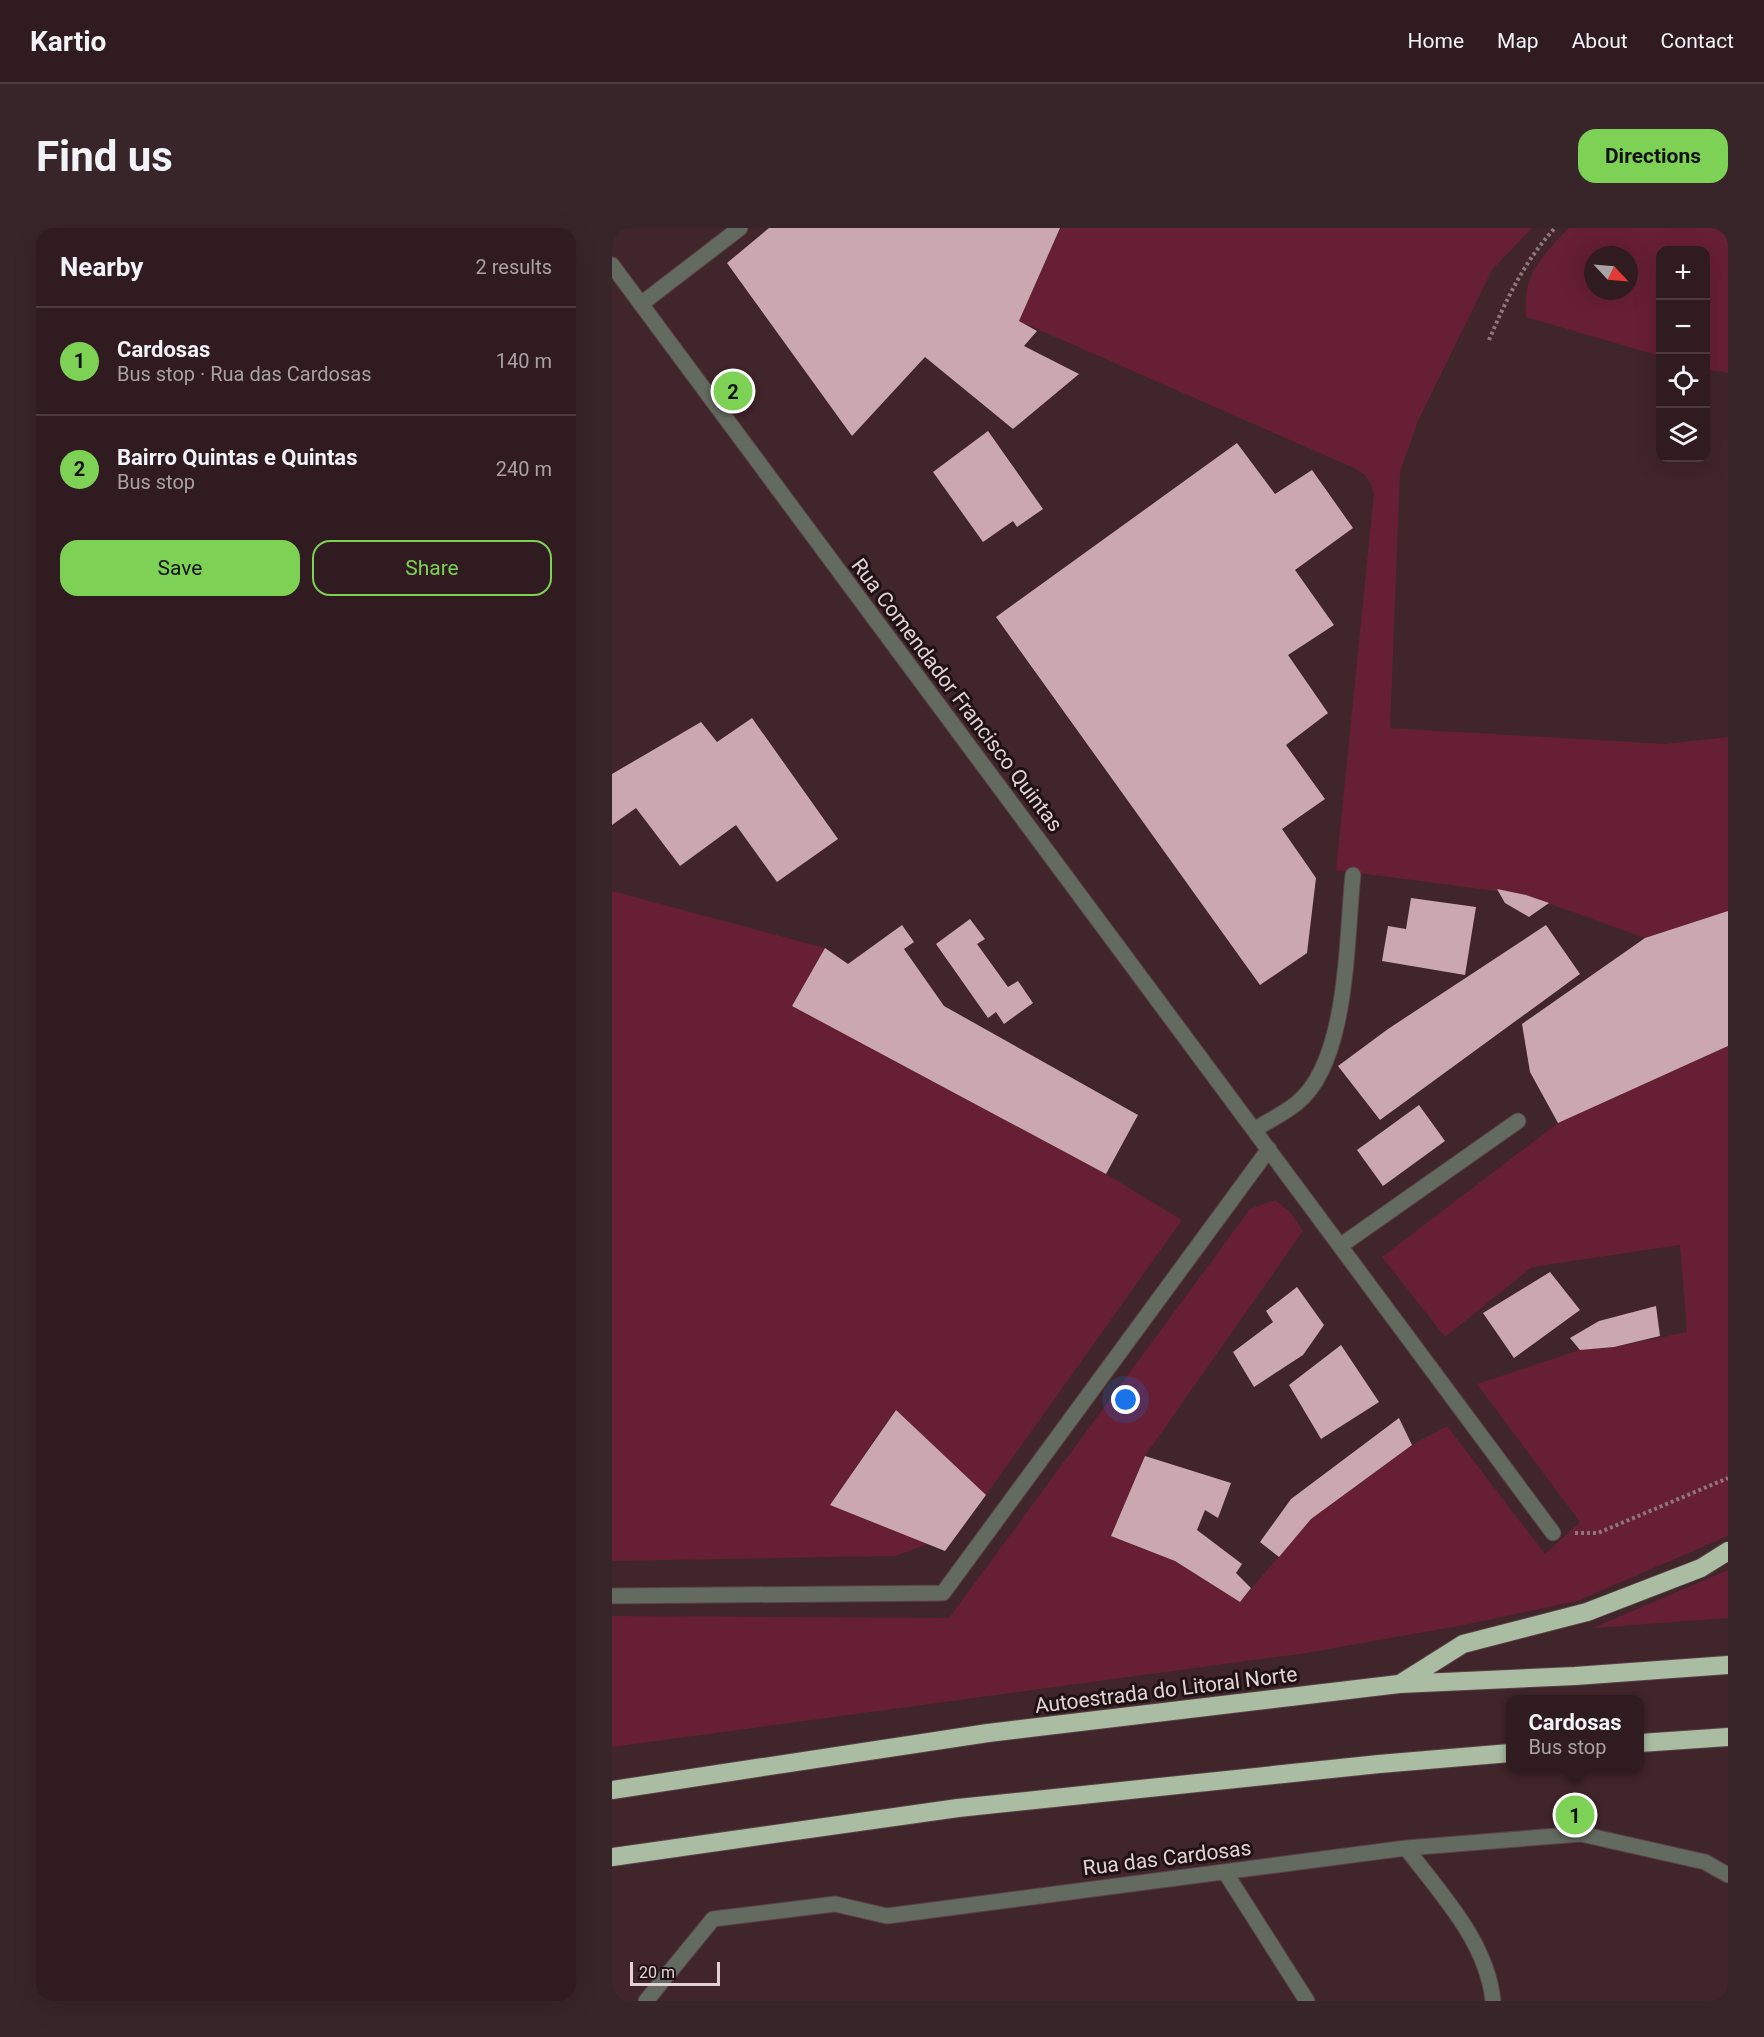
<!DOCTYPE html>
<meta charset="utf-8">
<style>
:root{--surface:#301c20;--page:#382529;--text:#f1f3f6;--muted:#a8a1a5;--line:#4b3a3e;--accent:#7dd154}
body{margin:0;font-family:Roboto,sans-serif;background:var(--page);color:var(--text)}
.controls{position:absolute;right:18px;top:18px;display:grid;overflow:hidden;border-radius:12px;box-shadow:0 6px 24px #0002}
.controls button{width:54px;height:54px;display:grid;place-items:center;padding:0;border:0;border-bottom:2px solid var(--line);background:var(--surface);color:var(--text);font:30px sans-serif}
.compass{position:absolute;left:972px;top:18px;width:54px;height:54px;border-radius:50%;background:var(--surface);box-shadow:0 6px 24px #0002;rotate:116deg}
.scale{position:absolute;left:18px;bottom:15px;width:90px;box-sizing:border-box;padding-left:6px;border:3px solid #e3d1d4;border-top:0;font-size:16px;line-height:21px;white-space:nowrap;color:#e3d1d4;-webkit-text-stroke:4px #1f1215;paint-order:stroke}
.you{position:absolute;left:514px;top:1172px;width:21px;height:21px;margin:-15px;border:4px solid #fff;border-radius:50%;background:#1a73e8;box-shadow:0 0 0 9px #1a73e833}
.badge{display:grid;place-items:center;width:39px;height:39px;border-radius:50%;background:var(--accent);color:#111;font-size:20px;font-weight:700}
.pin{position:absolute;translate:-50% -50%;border:3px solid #fff;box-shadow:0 2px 6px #0006}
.popup{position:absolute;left:894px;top:1467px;width:138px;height:78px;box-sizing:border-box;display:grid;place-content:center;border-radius:12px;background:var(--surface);filter:drop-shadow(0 2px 4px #0005);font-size:20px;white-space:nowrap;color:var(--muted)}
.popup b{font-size:22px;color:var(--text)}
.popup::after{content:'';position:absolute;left:50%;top:100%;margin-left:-12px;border:12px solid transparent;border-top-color:var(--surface)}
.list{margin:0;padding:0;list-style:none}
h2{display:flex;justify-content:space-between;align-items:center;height:78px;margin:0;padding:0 24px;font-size:26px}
h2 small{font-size:20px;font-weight:400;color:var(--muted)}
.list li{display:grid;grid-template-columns:39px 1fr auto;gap:18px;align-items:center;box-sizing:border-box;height:108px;padding:0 24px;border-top:2px solid var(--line)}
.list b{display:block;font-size:22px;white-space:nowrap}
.list p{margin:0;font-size:20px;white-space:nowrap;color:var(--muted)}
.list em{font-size:20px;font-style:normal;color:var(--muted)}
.actions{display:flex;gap:12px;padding:18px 24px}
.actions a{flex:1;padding:14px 0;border:2px solid var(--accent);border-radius:18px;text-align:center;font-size:21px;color:var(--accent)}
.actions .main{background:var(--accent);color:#111}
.icon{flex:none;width:33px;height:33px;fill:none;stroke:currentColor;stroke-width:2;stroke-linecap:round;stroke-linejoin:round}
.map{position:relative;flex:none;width:1116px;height:1773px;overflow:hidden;border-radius:18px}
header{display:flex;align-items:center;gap:36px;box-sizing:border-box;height:84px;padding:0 30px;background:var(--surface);border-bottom:2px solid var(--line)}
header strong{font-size:28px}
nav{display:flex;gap:33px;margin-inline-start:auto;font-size:21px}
.intro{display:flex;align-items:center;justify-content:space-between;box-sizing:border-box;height:144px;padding:0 36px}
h1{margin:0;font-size:42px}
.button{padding:15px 27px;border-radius:18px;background:var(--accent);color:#111;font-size:21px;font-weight:700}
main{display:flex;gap:36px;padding:0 36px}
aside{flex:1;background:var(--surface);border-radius:18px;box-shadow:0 6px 24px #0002}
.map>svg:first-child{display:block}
.green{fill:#671f35;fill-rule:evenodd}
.building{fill:#cba8af}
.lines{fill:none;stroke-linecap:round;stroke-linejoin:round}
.minor-casing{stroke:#5a4146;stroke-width:17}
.highway-casing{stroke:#5a4146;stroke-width:20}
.path{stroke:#8e777b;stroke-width:4;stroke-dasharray:3 3;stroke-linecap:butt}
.minor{stroke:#636a60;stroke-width:15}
.highway{stroke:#aabda3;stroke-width:18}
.labels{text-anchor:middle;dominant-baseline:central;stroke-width:6;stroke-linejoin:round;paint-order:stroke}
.street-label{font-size:21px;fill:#e3d1d4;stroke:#1f1215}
</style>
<header>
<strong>Kartio</strong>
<nav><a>Home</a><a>Map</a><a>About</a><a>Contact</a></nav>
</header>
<div class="intro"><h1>Find us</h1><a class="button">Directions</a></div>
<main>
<aside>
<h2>Nearby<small>2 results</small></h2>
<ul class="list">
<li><span class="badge">1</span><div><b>Cardosas</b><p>Bus stop · Rua das Cardosas</p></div><em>140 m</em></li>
<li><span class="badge">2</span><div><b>Bairro Quintas e Quintas</b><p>Bus stop</p></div><em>240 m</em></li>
</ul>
<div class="actions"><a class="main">Save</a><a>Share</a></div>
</aside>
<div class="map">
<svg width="1116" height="1773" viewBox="0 0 1116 1773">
<rect width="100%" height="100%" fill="#40252b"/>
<!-- green -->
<path class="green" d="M448,0H920L880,42L806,193L788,244L778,500L1052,516L1116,509V683L1033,710L914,667L724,642L762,266C758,249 751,244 735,237L407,93Z
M957,0H1116V145L1094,141V22H1048V128L914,89C910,46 930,28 957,0ZM981,27H1017V63H981Z
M0,663L213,720L180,778L494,946L570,992L374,1267L283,1182L218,1277L316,1316L283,1328L0,1333Z
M1116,818V1308L965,1373L852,1397L694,1425L0,1519V1388L337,1390L638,981L663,972L678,984L691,1003L533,1228L499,1308L563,1333L628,1374L699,1291L800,1217L835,1198L933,1326L968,1294L865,1156L968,1122L1002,1119L1075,1104L1068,1017L920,1039L833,1109L770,1029L946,895Z
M1116,1342V1390L981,1400Z"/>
<!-- building -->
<path class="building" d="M157,0H448L407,93L425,103L412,118L467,146L401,201L313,129L240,208L115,35Z
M376,203L431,281L405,299L401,293L371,314L321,244Z
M625,215L663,266L700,242L741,300L683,342L722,397L676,427L716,485L674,517L713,571L670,601L704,650L695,725L648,757L384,389Z
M140,490L226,611L165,654L124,597L68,638L24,580L0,597V546L89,494L105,514Z
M885,661L914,667L937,675L917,689L893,675Z
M799,670L864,679L853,747L770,733L776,698L794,701Z
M1116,683V818L946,895L918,844L910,796L1033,710Z
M358,691L373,711L365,716L396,759L406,753L421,775L392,796L384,784L376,790L324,716Z
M290,697L302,714L292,721L332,778L526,887L494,946L180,778L213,720L236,736Z
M934,697L968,746L768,892L726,838L776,801Z
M807,877L833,913L771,958L745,922Z
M938,1044L968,1082L902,1130L871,1085Z
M685,1059L712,1097L691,1127L642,1159L621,1124L661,1094L654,1083Z
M1044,1078L1048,1108L1002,1119L968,1122L958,1110L987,1093Z
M729,1117L767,1174L709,1211L677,1157Z
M284,1182L374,1267L333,1323L218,1277Z
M787,1190L800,1217L699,1291L667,1329L648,1314L679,1271Z
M533,1228L619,1255L606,1290L593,1282L585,1302L630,1336L624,1345L639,1360L628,1374L563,1333L499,1308Z"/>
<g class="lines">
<defs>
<path id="minor" d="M0,37L941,1305
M29,76L128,0
M642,902C656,893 673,885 685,875C737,833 734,710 741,647
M728,1018L906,893
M0,1368L331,1365L657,921
M794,1620C829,1666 875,1714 881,1773
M613,1644L695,1773
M34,1773L101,1691L223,1676L275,1688L794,1620L969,1606L1093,1634L1116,1647"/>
<path id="highway" d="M789,1455L851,1416L975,1384L1089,1340L1116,1323
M1028,1515L1116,1509
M0,1562L376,1505L787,1456L963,1448L1116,1437
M0,1629L346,1580L767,1536L898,1525"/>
</defs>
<!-- minor casing -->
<use href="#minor" class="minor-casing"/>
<!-- highway casing -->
<use href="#highway" class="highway-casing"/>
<!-- path -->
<path class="path" d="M877,112C894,72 913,32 943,0
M963,1305H986L1116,1250"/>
<!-- minor -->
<use href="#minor" class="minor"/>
<!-- highway -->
<use href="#highway" class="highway"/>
</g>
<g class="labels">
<!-- street labels -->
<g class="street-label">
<text transform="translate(345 467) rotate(53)">Rua Comendador Francisco Quintas</text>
<text transform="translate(554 1462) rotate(-7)">Autoestrada do Litoral Norte</text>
<text transform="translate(555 1630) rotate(-7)">Rua das Cardosas</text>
</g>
</g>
</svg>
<div class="controls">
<button>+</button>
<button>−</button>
<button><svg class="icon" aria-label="locate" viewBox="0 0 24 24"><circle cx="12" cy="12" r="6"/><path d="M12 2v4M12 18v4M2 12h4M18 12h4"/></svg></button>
<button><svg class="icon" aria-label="layers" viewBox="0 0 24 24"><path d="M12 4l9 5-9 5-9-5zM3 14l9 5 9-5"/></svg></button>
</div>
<svg class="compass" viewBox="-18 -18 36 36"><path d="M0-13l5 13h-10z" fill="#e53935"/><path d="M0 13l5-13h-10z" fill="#a8a1a5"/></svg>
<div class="scale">20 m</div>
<div class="you"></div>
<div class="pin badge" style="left:963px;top:1587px">1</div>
<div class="popup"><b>Cardosas</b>Bus stop</div>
<div class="pin badge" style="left:121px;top:163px">2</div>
</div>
</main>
